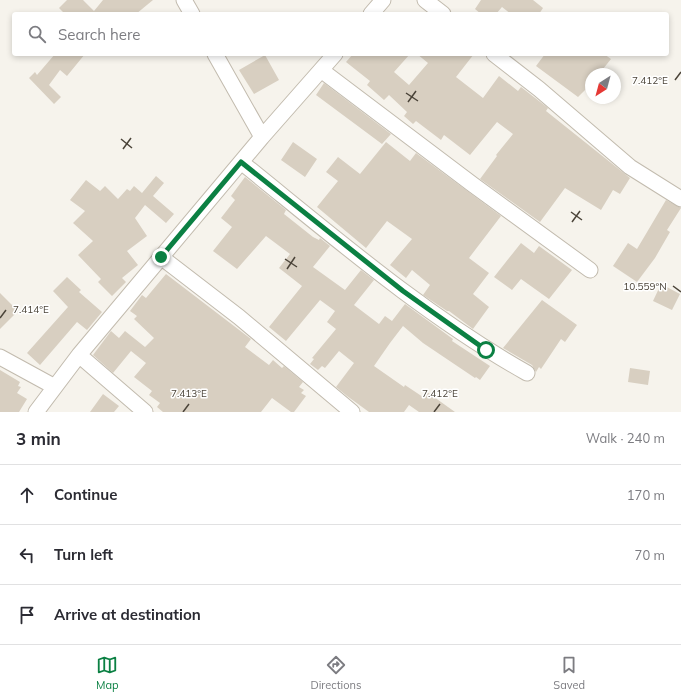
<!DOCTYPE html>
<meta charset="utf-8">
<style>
:root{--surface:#fff;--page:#f7f7f7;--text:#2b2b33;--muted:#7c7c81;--line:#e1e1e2;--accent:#0b8043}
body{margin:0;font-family:Mulish,sans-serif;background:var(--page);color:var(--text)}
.compass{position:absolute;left:585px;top:68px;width:36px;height:36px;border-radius:50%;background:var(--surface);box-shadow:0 2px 6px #0003;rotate:216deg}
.stop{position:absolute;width:12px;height:12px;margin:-9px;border:3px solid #0b8043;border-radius:50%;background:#fff}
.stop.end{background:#0b8043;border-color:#fff;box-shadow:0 1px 4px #0008}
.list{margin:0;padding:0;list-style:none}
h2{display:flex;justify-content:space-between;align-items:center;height:52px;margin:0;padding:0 16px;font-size:17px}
h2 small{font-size:13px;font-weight:400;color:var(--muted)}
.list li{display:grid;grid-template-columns:26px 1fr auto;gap:12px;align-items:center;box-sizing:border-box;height:60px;padding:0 16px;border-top:1px solid var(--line)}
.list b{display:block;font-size:15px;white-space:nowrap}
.list em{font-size:13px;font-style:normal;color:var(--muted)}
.icon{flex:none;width:22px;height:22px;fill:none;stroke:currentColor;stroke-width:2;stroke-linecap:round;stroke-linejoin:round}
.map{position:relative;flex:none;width:681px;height:412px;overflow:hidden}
.search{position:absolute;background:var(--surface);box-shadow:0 2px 6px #0003;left:12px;right:12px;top:12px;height:44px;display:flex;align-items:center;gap:10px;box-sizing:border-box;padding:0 14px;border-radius:4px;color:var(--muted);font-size:15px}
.sheet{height:232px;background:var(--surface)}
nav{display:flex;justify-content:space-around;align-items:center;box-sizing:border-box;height:56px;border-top:1px solid var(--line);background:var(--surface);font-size:11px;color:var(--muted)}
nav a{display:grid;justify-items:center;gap:2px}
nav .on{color:var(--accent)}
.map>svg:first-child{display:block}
.building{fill:#d8cfc1}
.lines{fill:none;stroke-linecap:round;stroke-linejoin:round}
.minor-casing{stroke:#c2bbae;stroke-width:17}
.minor{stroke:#fff;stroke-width:15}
.route{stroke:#0b8043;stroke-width:5}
.ticks{fill:none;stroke:#4b4439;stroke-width:1.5}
.ticks-label{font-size:10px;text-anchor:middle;fill:#4b4439;stroke:#fff;stroke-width:3;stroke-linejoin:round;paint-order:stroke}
</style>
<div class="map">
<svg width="681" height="412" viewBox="0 0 681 412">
<rect width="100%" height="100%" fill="#f6f3ec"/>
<!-- building -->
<path class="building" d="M67,0H83L94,11L103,0H153L136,14H65L59,8Z
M481,0H533L543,8L539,14H511L502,7L496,14H481L475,9Z
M55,54H85L67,76L60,70L49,85L61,97L54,104L29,78L35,72L37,75Z
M353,54H410L394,72L409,85L428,63L417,54H474L456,77L483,98L499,76L518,91L521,87L548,108L546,111L630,178L620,194L613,190L601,210L565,188L540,222L480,179L497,156L496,155L513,134L497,122L470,155L444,135L441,140L416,121L413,124L404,116L407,112L389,95L384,100L367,85L370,81L346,62Z
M545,54H604L611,59L599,74H591V91L587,88L578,97L536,66Z
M265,55L279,80L254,94L239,70Z
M324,83L391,134L382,144L316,95Z
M293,142L317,159L305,177L281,160Z
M386,142L410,161L416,153L501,216L469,258L489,273L473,294L489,307L473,329L449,311H447L423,295L430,285L412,270L406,278L390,265L412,239L387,221L366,248L317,207L338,181L326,172L338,157L360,174Z
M156,176L164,183L153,196L174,214L166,223L145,205L135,218L147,236L127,251L138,265L122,278L126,282L112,296L98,282L101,279L78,255L93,241L73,223L85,211L70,200L86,180L100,191L105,186L118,199L127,189L130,191L134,186L142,193Z
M245,177L286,210L284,214L313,237L319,240L320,238L330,246L313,267L345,290L361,270L374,280L354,305L379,324L385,316L392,321L405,304L453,339L452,341L490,366L480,380L476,377L475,378L423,343L403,326L390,343L374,366L404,387L405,385L423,397L427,392L455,412H419L409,405L404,412H369L347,396L336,387L354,363L339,351L325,368L322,366L318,370L310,364L314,359L312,358L336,329L327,322L335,311L320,300L286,341L269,327L302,286L279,268L290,254L266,236L237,269L213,251L232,227L221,218L235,200L231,196Z
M666,200L681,208L667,230L670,232L655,258L637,282L613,266L628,243L637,249Z
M521,243L534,253L539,246L572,270L549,299L521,279L512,290L494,277Z
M166,274L251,339L245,347L269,365L273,360L282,368L284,366L303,382L299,387L304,390L301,393L306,396L294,412H291L272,398L261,412H163L157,407L160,403L149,395L152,391L134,377L146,363L131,351L113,373L93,355L111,331L119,338L125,331L145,347L154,338L134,319L137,316L130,311L142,295L146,298Z
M67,277L81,290L79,292L102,312L87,330L77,322L40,365L27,353L68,307L53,291Z
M661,284L680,294L672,310L653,301Z
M0,293L18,311L0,329Z
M542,300L577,325L565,342L561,339L541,369L539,367L536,372L532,365L503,348Z
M630,368L650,371L648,385L628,382Z
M0,370L20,382L18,386L21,387L17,393L27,399L19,412H0Z
M103,394L119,406L114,412H90Z"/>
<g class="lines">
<defs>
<path id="minor" d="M184,0L192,14
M425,0L443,14
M371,14L383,0
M215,54L262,137
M494,54L539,89L630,167L681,199
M321,70L472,184L590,270
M241,162C333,236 424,315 527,373
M161,257L239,317L352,412
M79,355L145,412
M0,357L55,387
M36,412L79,355L262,137L335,54"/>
</defs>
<!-- minor casing -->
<use href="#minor" class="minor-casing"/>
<!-- minor -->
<use href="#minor" class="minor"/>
</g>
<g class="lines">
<!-- route -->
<path class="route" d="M161,257L241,162L403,291L486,350"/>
</g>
<!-- ticks -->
<path class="ticks" d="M675,80L681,72M406,93L418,101M408,102L416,91M121,139L132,148M123,149L131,138M571,212L582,220M572,222L580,211M285,259L297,267M287,269L295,257M673,286L681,292M0,318L6,310M183,412L189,404M434,412L440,404"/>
<g class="ticks-label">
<text x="650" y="84">7.412°E</text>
<text x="645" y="290">10.559°N</text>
<text x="31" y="313">7.414°E</text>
<text x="189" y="397">7.413°E</text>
<text x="440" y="397">7.412°E</text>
</g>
</svg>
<svg class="compass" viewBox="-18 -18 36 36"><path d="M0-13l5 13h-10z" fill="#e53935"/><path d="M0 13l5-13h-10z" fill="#7c7c81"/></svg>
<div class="stop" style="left:486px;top:350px"></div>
<div class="stop end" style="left:161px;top:257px"></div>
<div class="search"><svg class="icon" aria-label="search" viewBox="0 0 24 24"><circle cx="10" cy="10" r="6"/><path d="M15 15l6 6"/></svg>Search here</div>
</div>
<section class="sheet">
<h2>3 min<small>Walk · 240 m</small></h2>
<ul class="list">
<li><svg class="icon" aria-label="ahead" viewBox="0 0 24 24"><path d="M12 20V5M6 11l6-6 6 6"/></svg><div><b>Continue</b></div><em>170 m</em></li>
<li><svg class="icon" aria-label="left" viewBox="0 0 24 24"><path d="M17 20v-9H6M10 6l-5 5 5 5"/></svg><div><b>Turn left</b></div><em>70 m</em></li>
<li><svg class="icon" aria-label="arrive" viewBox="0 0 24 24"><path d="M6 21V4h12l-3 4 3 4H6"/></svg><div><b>Arrive at destination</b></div></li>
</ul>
</section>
<nav>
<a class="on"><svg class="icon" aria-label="map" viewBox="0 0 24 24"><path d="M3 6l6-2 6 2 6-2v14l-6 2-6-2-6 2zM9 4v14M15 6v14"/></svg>Map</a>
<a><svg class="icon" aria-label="directions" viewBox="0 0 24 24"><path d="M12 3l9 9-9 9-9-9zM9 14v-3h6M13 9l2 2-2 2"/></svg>Directions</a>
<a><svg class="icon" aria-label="saved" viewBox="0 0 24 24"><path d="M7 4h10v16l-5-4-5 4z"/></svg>Saved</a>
</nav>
